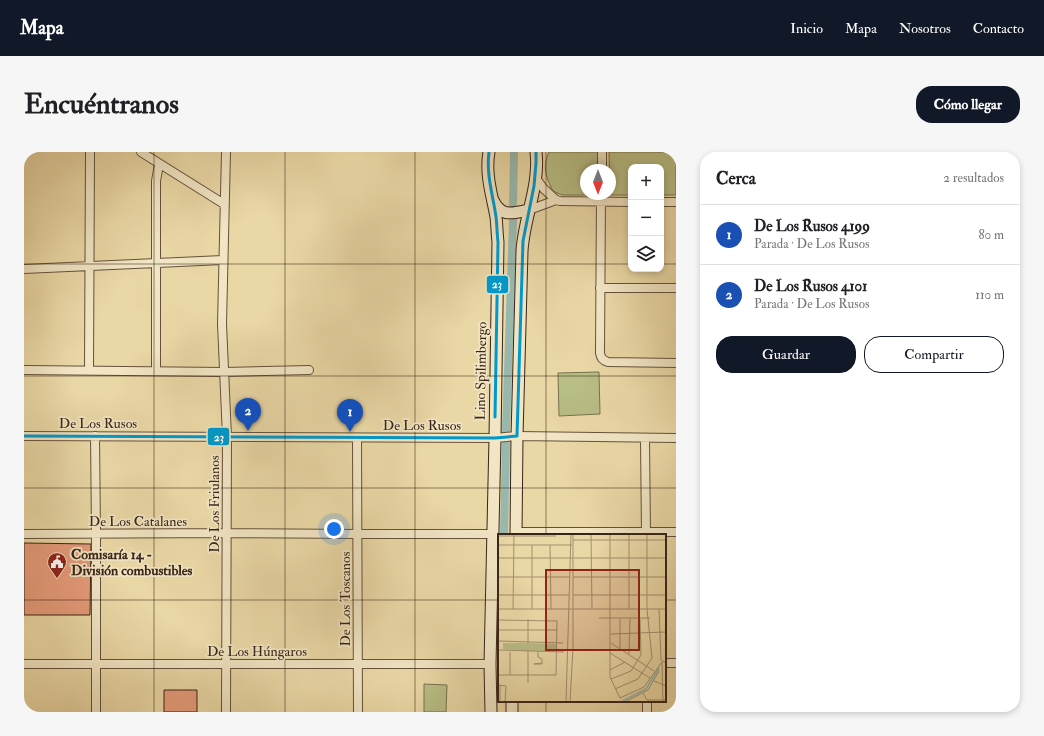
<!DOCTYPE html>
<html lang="es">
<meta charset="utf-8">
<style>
:root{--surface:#fff;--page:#f6f6f6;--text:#202124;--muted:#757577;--line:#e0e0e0;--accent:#111827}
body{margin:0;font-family:"IM FELL Double Pica",serif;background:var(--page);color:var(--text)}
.controls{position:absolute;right:12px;top:12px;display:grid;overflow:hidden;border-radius:8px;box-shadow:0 2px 6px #0003}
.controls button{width:36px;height:36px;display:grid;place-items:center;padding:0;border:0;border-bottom:1px solid var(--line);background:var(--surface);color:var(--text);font:20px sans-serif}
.compass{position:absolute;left:556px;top:12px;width:36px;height:36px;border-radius:50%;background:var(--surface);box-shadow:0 2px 6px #0003;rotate:180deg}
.you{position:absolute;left:310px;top:377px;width:14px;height:14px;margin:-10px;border:3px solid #fff;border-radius:50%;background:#1a73e8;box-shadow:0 0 0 6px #1a73e833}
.badge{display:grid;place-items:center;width:26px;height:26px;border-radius:50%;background:var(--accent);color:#fff;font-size:13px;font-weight:700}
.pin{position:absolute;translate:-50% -33px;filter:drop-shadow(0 1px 2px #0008)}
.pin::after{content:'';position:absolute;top:21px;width:14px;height:12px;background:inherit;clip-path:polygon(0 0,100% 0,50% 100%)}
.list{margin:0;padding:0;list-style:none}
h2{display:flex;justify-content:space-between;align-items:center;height:52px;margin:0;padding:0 16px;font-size:17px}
h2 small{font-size:13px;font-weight:400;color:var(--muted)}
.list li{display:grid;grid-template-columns:26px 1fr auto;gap:12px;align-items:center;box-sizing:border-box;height:60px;padding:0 16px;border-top:1px solid var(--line)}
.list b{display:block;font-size:15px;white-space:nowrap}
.list p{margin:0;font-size:13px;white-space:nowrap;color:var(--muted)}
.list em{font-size:13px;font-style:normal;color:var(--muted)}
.actions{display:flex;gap:8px;padding:12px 16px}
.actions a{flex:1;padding:9px 0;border:1px solid var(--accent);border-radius:16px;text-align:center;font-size:14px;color:var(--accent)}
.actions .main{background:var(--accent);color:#fff}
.icon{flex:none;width:22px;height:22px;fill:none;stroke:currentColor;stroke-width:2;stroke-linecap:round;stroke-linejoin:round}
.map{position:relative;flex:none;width:652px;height:560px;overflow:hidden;border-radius:16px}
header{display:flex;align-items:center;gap:24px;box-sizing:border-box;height:56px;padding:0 20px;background:var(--accent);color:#fff}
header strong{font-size:19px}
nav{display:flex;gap:22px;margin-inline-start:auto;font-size:14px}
.intro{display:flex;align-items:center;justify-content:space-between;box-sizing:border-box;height:96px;padding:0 24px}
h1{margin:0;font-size:28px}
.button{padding:10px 18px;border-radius:16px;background:var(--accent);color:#fff;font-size:14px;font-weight:700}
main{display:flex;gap:24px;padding:0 24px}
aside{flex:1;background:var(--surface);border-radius:16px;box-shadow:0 2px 6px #0003}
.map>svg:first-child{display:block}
.green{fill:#b8be85;stroke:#78714e}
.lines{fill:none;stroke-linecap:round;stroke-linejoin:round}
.canal{stroke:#99b8ad;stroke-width:8}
.building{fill:#e49a79;stroke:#392418}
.street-casing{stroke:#65513b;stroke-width:10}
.secondary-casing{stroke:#392418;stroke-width:13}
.street{stroke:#f1e5c4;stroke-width:8}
.secondary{stroke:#f1e5c4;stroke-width:11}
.bus-1-casing{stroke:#f1e5c4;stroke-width:6}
.bus-1{stroke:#0099cb;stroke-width:3}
.grid{fill:none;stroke:#392418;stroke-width:1;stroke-opacity:0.55}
.labels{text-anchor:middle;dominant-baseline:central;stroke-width:3.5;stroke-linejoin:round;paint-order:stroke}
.street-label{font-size:14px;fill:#392418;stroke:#f1e5c4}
.poi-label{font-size:14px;font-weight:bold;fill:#392418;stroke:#f1e5c4;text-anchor:start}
.inset-river{fill:none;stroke:#99b8ad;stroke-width:2}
.inset-road{fill:none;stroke:#a38f6d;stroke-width:1}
.view{fill:#8f2418;fill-opacity:0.15;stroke:#8f2418;stroke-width:2}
.inset-edge{fill:none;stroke:#392418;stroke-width:2}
.line-badge{stroke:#f1e5c4;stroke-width:1.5}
.badge-label{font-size:11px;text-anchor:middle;font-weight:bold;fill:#fff}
</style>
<header>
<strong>Mapa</strong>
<nav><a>Inicio</a><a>Mapa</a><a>Nosotros</a><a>Contacto</a></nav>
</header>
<div class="intro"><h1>Encuéntranos</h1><a class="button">Cómo llegar</a></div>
<main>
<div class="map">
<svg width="652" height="560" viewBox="0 0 652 560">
<rect width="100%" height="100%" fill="#e9d7a5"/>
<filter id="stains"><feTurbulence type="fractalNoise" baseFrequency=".005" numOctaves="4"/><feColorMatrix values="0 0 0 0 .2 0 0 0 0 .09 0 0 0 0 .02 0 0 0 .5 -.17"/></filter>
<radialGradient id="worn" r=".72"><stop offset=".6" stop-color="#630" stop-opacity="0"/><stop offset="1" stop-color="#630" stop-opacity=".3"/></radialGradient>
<!-- green -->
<path class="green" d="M525,0H574L573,18H562V42H573V43H538L529,39C522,25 518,15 525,0Z
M585,0H652V43H637V15H607V43H585L586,42Z
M575,220L576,262L535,264L534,221Z
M400,532L423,533L422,560H400Z"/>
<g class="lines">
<!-- canal -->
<path class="canal" d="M489,55L490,0
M482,278L489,69
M480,382L482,292"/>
</g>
<!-- building -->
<path class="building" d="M0,391L67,392L66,463H0Z
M140,538H173V560H140Z"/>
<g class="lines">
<defs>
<path id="street" d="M117,0L200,52
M202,0L198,172L203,285L202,560
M578,18V0
M577,42L576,201C577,206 578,208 584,210L652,211
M532,48L536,49L607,50
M637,50H652
M505,58L532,48L519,36L512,26
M0,117L199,108
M576,136H652
M0,218L200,220L285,218
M65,218L66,0
M132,219V29L135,12
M0,284L471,286L493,284L652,286
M71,284L72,382V560
M333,286L334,560
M621,286L622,383
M493,380H652
M0,382L203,381L334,382H469
M641,511H652
M0,512H466
M623,549V560"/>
<path id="secondary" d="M465,0C461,22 468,43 472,65C473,73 473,82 474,90L471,286L466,512L467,560
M469,48C477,66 489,61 505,58
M492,383L493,284L498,99C500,65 516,34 512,0
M488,560V549"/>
</defs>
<!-- street casing -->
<use href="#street" class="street-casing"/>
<!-- secondary casing -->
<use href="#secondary" class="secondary-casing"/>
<!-- street -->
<use href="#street" class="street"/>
<!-- secondary -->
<use href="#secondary" class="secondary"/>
<defs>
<path id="bus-1" d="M465,0C462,23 469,43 472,65C473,73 473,82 474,90L471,265
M0,284L471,286L493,284L499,89L510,34L512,11V0"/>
</defs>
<!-- bus-1 casing -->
<use href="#bus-1" class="bus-1-casing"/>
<!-- bus-1 -->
<use href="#bus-1" class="bus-1"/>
</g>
<!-- grid -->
<path class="grid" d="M130,0V560M261,0V560M391,0V560M522,0V383M0,112H607M637,112H652M0,224H652M0,336H652M0,448H475M641,448H652M522,549V560"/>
<!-- icons -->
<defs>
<symbol id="civic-pin" viewBox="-11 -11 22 30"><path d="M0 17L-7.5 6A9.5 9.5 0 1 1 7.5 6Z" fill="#8f2418" stroke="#f1e5c4"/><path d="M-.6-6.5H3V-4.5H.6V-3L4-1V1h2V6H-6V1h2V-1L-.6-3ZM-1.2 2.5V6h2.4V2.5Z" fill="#fff"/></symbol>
</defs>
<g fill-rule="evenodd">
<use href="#civic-pin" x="22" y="399" width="22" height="30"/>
</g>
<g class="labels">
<!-- street labels -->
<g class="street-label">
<text transform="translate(457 219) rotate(-89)">Lino Spilimbergo</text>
<text x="74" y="271">De Los Rusos</text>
<text x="398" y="273">De Los Rusos</text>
<text transform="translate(190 352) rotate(-90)">De Los Friulanos</text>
<text x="114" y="369">De Los Catalanes</text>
<text transform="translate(321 447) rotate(-90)">De Los Toscanos</text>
<text x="233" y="499">De Los Húngaros</text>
</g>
<!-- poi labels -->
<g class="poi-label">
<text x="47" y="402">Comisaría 14 -<tspan x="47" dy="16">División combustibles</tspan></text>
</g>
</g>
<!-- overview -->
<g transform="translate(474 382)">
<rect width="168" height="168" fill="#e9d7a5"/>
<path d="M5,109H29V117L5,115ZM31,109L58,110V117H31Z" fill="#b8be85"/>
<path class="inset-river" d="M123,168L148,155L161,134"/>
<path class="inset-road" d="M93,0L94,75M112,0V143L122,164L146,153L164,128M131,0V75M168,0V75M0,2H58M75,6H168M0,11H74M34,11V75M52,11L53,75M0,24H168M0,43H71M75,43H168M0,61H71M75,61H168M0,75H168M15,75L16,0M161,75L163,126L168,129M101,84H152M30,85V149M0,86L59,87L58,141H0M0,96H59M113,100L168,98M0,107L65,109M113,109L156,137M122,114V85M0,116L66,118M40,118V123L44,125V130H36L44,129M112,119L152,144M131,120L132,85M164,128L165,168M112,136L127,128M12,141V118M113,145L133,137L143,121L142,85M156,147L168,152M0,151L8,152L7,168M117,155L140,145L154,124L149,75V0M145,159L149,166H168M2,168V151M68,168L73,0M72,168L75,114V0M127,168L150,156L161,137"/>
<path class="view" d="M48,36H141V116H48Z"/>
<rect width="168" height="168" class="inset-edge"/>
</g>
<g class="line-badge">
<rect x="462" y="123" width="23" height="19" rx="4" fill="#0099cb"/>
<rect x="183" y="275" width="23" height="19" rx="4" fill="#0099cb"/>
</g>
<g class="badge-label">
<text x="473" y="136">23</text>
<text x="195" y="289">23</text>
</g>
<rect width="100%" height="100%" filter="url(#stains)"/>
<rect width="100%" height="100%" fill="url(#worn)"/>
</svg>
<div class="controls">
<button>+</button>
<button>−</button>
<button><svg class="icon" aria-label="layers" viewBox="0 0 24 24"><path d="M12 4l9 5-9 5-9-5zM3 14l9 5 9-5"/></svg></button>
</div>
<svg class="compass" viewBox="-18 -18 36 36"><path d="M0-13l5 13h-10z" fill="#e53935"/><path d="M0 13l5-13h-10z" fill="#757577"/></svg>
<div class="you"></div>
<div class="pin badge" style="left:326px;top:280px;background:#1a4fb4">1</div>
<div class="pin badge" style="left:224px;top:279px;background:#1a4fb4">2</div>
</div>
<aside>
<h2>Cerca<small>2 resultados</small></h2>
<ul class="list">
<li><span class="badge" style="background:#1a4fb4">1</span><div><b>De Los Rusos 4199</b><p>Parada · De Los Rusos</p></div><em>80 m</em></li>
<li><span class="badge" style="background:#1a4fb4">2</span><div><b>De Los Rusos 4101</b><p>Parada · De Los Rusos</p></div><em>110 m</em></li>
</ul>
<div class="actions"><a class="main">Guardar</a><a>Compartir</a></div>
</aside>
</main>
